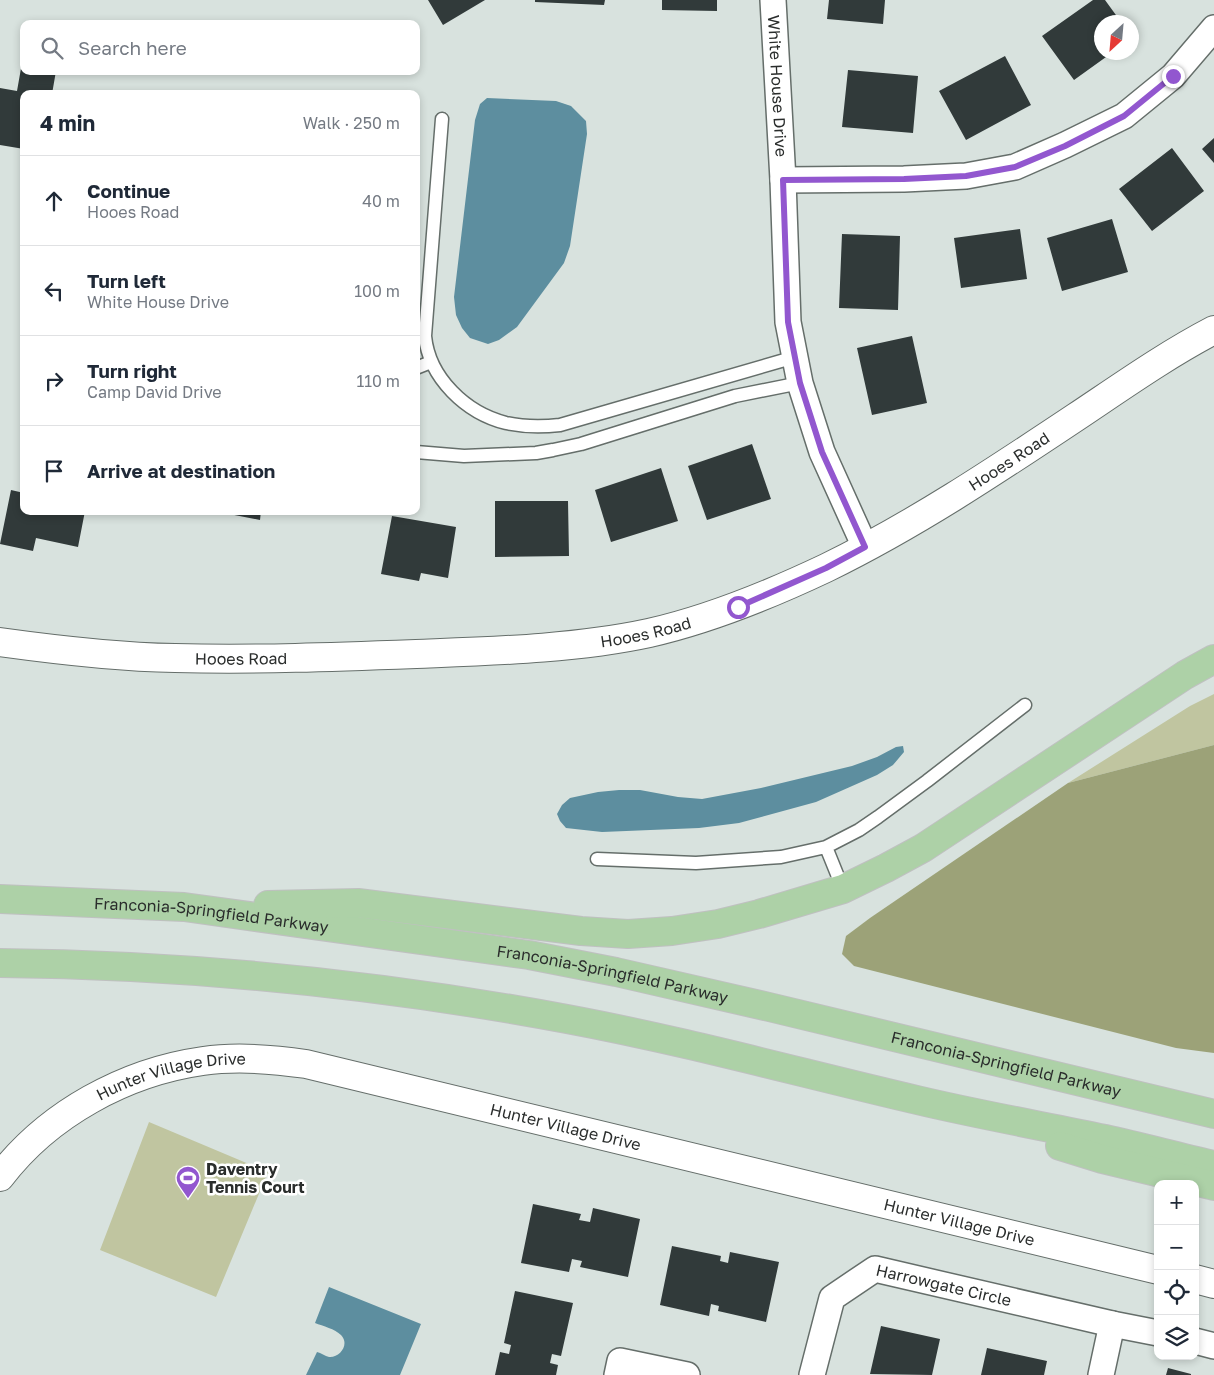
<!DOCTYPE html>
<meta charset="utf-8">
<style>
:root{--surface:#fff;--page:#f2f2f3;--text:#1f2937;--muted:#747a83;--line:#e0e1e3}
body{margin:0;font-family:"Golos Text",sans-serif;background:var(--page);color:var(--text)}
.controls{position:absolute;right:15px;bottom:15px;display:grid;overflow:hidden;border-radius:10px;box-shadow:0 2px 8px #0003}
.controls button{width:45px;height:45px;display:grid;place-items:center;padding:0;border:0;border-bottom:1px solid var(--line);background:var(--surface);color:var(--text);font:25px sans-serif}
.compass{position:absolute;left:1094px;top:15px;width:45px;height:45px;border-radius:50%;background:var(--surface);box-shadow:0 2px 8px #0003;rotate:206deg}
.stop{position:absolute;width:15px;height:15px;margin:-11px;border:4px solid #9257cf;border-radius:50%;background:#fff}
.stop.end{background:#9257cf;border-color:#fff;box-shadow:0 1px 5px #0008}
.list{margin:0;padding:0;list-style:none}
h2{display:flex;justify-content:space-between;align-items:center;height:65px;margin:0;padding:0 20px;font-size:21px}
h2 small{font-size:16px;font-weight:400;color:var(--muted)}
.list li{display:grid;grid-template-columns:32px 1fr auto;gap:15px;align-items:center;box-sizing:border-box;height:90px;padding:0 20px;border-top:1px solid var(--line)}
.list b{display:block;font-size:19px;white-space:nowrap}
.list p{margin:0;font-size:16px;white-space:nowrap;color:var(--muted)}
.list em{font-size:16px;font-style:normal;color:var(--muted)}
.icon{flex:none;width:28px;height:28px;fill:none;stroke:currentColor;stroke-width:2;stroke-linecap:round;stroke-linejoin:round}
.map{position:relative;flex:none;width:1214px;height:1375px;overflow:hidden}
.search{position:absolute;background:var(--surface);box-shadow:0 2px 8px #0003;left:20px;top:20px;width:400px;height:55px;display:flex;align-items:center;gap:12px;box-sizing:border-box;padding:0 18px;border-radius:10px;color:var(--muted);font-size:19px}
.panel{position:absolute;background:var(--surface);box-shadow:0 2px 8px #0003;left:20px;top:90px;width:400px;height:425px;border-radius:10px}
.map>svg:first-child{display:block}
.green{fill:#c0c5a0}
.forest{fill:#9ca278}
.water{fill:#5d8e9f}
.building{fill:#313a3a}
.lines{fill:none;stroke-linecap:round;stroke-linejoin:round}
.service-casing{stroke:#656e6a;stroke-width:15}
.minor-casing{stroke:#656e6a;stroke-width:28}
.tertiary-casing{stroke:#656e6a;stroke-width:30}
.primary-casing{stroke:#bfc0c0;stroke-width:30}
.service{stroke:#fff;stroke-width:12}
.minor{stroke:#fff;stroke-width:25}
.tertiary{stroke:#fff;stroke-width:28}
.primary{stroke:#add1a7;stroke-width:28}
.route{stroke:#9257cf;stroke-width:6}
.labels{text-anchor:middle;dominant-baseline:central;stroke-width:5;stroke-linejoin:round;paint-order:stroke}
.street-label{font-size:16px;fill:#2a2d2c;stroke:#fff}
.poi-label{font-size:16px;font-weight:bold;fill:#2a2d2c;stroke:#fff;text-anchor:start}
</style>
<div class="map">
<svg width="1214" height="1375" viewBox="0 0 1214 1375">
<rect width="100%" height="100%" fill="#d8e2de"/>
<!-- green -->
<path class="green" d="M1214,694V745L1068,783L1190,706Z
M149,1122L268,1172L216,1297L100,1250Z"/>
<!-- forest -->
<path class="forest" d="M1214,745V1053L1176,1048L854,966L842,954L846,936L870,918L1068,783Z"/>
<!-- water -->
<path class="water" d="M487,98L556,101L571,106L586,121L587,134L570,246L564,263L517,327L499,340L488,344L470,338L462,328L456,315L454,297L475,120L480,104Z
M903,746L904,752L893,765L877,775L816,802L739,823L699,828L602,832L566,828L560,821L557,814L562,805L570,798L598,792L619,790H640L678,797L702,799L761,788L852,766L877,757L896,747Z
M329,1287L421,1324L400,1375H306L317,1352C321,1353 325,1356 329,1357C340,1358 350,1344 341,1335C335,1329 323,1326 315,1323Z"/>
<!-- building -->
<path class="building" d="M428,0H485L443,25Z
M535,0H605L604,5L535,2Z
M662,0H717V11L662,10Z
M829,0H885L883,24L827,19Z
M1093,0H1105L1121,22H1102V52H1113L1074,80L1042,36Z
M1005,56L1031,105L966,140L939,91Z
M23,57L24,71H56L52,94H24V149L0,145V88L17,91Z
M848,70L918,76L913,133L842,127Z
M1214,138V163L1202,149Z
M1172,148L1204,191L1152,231L1119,189Z
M1112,219L1128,272L1062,291L1047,238Z
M1020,229L1027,279L961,288L954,238Z
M842,234L900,236L898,310L839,308Z
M912,336L927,403L872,415L857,348Z
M752,444L771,499L707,520L688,466Z
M661,468L678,521L611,542L595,490Z
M11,490L24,493V511H85L78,547L36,538L33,551L0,544Z
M495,501H568L569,556L495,557Z
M214,511H261L260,520Z
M392,516L456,527L448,578L421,573L419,581L381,574Z
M533,1204L581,1214L579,1220L590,1222L593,1208L640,1219L628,1277L580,1267L582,1261L572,1259L569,1272L521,1263Z
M672,1246L721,1256L720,1261L728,1263L730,1252L779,1262L766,1322L718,1311L719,1306L711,1304L709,1316L660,1305Z
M515,1291L573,1303L561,1356L552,1354L550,1363L558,1365L556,1375H495L500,1352L509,1354L511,1345L504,1343Z
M881,1326L940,1339L932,1375L870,1374Z
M987,1348L1047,1361L1044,1375H981Z
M1168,1368L1191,1374V1375H1166Z"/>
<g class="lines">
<defs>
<path id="service" d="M442,119L425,336C429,378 466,413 506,423C524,427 542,427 560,425L795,357
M416,368L431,362
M416,452L464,456L536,453L553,450L581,444L735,396L800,383
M826,847L843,889
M597,859L696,863L781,857L826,847L859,830L878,817L927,781L1025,705"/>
<g id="minor">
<path id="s1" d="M773,0L783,180L788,322L800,383L822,452L865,547"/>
<path d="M783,180L904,179L966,176L1015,167L1065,145L1124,116L1173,76L1214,28"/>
<path d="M1195,1341L1214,1346"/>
<path d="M617,1375L620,1361L687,1375"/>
<path id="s2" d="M812,1375L832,1298L875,1269L1112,1324"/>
<path d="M1101,1375L1112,1324L1158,1333"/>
</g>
<g id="tertiary">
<path id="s3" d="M0,642C58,650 116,657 175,658C255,660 336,657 416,654C491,651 575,649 649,633C711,619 769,595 826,568C914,525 995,471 1076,417C1121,387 1166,355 1214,330"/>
<path id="s4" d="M0,1177C48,1114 125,1072 203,1061C238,1056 272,1059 306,1064L1158,1270"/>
<path d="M1195,1279L1214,1284"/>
</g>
<g id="primary">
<path id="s5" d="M0,899L184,907L529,955L616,972L769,1007L1214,1114"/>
<path d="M268,905L358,903L581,931L628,934L672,931L718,924L759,914L843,889L886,868L923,848L1185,675L1214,659"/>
<path d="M0,963C190,965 380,984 567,1019C685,1041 801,1073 917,1100C980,1115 1043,1126 1105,1139C1142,1147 1178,1157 1214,1165"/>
<path d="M1060,1146L1102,1159L1214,1186"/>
</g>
</defs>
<!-- service casing -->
<use href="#service" class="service-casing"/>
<!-- minor casing -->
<use href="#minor" class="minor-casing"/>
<!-- tertiary casing -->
<use href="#tertiary" class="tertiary-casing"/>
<!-- primary casing -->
<use href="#primary" class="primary-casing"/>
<!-- service -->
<use href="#service" class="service"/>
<!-- minor -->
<use href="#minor" class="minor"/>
<!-- tertiary -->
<use href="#tertiary" class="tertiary"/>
<!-- primary -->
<use href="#primary" class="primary"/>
</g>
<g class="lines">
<!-- route -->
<path class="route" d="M738,607L826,568L865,547L822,452L800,383L788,322L783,180L904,179L966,176L1015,167L1065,146L1124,116L1173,76"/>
</g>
<!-- icons -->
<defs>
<symbol id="stadium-pin" viewBox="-11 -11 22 30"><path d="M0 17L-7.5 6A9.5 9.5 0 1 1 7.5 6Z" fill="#9257cf" stroke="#fff"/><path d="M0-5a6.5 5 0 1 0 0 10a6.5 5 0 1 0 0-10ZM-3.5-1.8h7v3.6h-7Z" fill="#fff"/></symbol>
</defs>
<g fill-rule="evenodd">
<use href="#stadium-pin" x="174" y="1164" width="28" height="38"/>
</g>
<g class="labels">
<!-- street labels -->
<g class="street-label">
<text stroke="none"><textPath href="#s1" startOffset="86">White House Drive</textPath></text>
<text stroke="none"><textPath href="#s3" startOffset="1052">Hooes Road</textPath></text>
<text stroke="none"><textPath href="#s3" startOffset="648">Hooes Road</textPath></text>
<text stroke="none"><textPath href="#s3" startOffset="242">Hooes Road</textPath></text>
<text stroke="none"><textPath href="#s5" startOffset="212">Franconia-Springfield Parkway</textPath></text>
<text stroke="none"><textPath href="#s5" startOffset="618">Franconia-Springfield Parkway</textPath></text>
<text stroke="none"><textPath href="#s5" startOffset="1022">Franconia-Springfield Parkway</textPath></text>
<text stroke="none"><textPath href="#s4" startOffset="205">Hunter Village Drive</textPath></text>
<text stroke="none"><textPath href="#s4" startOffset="610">Hunter Village Drive</textPath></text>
<text stroke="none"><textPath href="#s4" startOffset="1015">Hunter Village Drive</textPath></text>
<text stroke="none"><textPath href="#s2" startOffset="202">Harrowgate Circle</textPath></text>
</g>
<!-- poi labels -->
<g class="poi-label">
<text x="206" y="1169">Daventry<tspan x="206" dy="18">Tennis Court</tspan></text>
</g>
</g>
</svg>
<div class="controls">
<button>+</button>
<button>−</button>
<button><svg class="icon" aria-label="locate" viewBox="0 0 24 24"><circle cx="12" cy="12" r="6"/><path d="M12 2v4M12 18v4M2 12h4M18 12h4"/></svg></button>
<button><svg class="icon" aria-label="layers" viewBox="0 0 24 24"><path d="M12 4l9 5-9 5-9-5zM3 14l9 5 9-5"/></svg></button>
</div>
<svg class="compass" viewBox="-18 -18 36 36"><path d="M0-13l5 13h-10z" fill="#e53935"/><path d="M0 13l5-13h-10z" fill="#747a83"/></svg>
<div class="stop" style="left:738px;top:607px"></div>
<div class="stop end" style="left:1173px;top:76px"></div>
<div class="search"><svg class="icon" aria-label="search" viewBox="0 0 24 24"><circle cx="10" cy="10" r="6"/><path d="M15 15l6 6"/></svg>Search here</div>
<section class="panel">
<h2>4 min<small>Walk · 250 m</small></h2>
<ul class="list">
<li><svg class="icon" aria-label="ahead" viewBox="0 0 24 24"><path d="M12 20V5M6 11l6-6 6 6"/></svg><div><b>Continue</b><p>Hooes Road</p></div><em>40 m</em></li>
<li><svg class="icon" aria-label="left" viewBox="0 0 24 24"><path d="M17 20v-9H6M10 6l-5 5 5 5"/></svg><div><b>Turn left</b><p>White House Drive</p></div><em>100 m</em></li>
<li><svg class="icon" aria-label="right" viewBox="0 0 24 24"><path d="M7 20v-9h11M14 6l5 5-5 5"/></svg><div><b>Turn right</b><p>Camp David Drive</p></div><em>110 m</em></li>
<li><svg class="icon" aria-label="arrive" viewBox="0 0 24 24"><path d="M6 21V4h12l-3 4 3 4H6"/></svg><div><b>Arrive at destination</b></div></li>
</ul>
</section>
</div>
